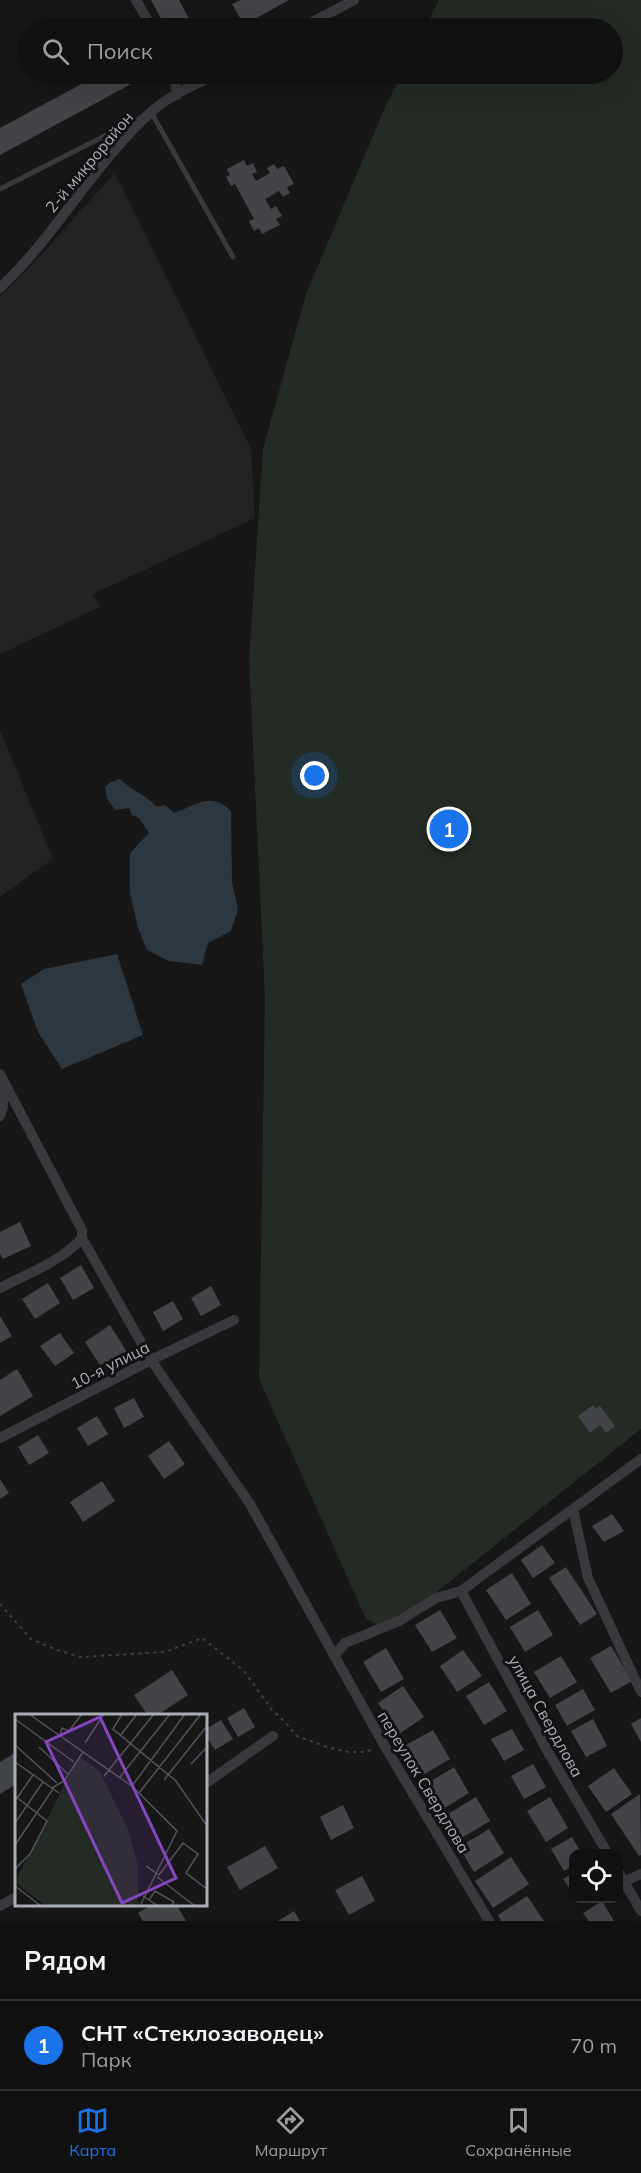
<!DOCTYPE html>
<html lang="ru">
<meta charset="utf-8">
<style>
:root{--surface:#111112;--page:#1a1a1b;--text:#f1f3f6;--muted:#9c9d9f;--line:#303132;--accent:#1a73e8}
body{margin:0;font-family:Mulish,sans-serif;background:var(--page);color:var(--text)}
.controls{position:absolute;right:18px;bottom:18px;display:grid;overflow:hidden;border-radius:12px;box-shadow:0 6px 24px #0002}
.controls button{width:54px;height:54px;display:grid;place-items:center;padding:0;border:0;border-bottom:2px solid var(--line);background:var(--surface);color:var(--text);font:30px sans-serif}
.you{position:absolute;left:315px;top:776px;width:21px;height:21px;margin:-15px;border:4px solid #fff;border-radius:50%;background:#1a73e8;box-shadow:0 0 0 9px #1a73e833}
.badge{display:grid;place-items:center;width:39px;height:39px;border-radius:50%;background:var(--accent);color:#fff;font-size:20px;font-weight:700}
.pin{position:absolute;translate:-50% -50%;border:3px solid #fff;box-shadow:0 2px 6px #0006}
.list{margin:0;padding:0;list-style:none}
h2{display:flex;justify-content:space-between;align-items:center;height:78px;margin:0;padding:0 24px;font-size:26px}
h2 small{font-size:20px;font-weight:400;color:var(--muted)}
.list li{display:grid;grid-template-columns:39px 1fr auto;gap:18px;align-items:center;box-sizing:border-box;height:90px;padding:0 24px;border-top:2px solid var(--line)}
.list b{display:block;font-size:22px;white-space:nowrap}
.list p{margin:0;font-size:20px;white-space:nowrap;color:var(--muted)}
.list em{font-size:20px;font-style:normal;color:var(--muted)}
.icon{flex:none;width:33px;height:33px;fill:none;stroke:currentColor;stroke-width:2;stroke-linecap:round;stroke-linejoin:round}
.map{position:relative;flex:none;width:641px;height:1921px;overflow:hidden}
.search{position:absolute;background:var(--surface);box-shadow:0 6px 24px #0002;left:18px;right:18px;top:18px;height:66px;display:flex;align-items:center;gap:15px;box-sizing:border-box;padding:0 21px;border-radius:33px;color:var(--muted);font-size:22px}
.sheet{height:168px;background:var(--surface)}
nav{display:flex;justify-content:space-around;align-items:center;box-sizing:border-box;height:84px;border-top:2px solid var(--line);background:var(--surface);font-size:16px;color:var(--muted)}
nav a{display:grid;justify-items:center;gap:3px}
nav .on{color:var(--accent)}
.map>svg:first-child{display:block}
.built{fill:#232325}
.green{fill:#232b24}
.water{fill:#2f373e}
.building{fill:#434448}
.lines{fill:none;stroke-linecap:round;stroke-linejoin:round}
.path{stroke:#3e3f44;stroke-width:2;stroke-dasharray:3 4.5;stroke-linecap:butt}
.service{stroke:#38383d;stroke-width:5}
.minor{stroke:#38383d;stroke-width:10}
.labels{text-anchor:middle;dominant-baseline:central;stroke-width:6;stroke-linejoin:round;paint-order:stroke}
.street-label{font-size:16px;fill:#a9adb8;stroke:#121213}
.inset-road{fill:none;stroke:#515358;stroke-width:1.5}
.view{fill:#8446be;fill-opacity:0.15;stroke:#8446be;stroke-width:3}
.inset-edge{fill:none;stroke:#a9adb8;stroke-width:3}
</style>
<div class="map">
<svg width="641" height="1921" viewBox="0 0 641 1921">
<rect width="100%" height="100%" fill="#171718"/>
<!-- built -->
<path class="built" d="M115,173L251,449L255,518L93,594L100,607L0,654V297L30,267Z
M0,730L53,859L0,897Z"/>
<!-- green -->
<path class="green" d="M439,0H641V1429L389,1630L366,1619L259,1379L265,997L249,661L263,449L306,294L386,105L402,74H612V28H425Z"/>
<!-- water -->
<path class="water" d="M120,779C130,790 145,794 157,807L165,805L174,813C197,805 210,791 231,811L232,882L238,909L231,931L208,943L202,965L169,961L147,950L138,928L130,893V853L149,833L139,818L132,815L129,808L115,810L107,798L105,787L111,782Z
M117,954L143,1035L62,1069L38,1032L21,984L44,969Z"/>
<!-- building -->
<path class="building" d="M151,0H179L194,28H166Z
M241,0H289L244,25L232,4Z
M100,74H144L146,76L0,155V128Z
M244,160L247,166L253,163L257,172L252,174L256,181L270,173L267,168L274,164L277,169L284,166L294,184L287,187L290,193L283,197L279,191L265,199L271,209L276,206L282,216L276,219L280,225L262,234L259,228L254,231L249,221L254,219L235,184L231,186L226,177L230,175L227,169Z
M20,1222L31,1246L3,1259L0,1254V1232Z
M81,1265L94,1288L73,1300L60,1278Z
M48,1283L60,1303L35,1319L22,1299Z
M211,1286L221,1305L201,1316L191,1298Z
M173,1301L183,1319L163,1331L153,1312Z
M0,1316L12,1336L0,1343Z
M110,1325L127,1352L102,1368L85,1342Z
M60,1333L74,1353L55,1366L40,1346Z
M17,1369L33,1396L0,1416V1380Z
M134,1398L144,1417L124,1428L114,1408Z
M593,1405L596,1409L600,1406L615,1426L606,1433L600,1425L590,1433L578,1416Z
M97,1416L108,1434L88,1446L77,1428Z
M38,1435L49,1453L29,1465L18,1447Z
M169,1441L185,1464L164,1479L148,1456Z
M0,1479L9,1493L0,1499Z
M102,1481L115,1501L83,1522L70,1502Z
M612,1514L624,1531L604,1542L592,1526Z
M542,1545L555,1563L533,1578L521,1560Z
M566,1567L597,1614L580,1625L549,1578Z
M512,1573L531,1604L506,1620L486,1590Z
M440,1610L457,1638L432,1652L415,1625Z
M538,1610L553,1635L525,1652L510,1627Z
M611,1646L632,1681L611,1693L590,1658Z
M386,1648L404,1679L381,1692L363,1662Z
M463,1650L482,1676L457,1692L440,1666Z
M561,1656L577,1682L550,1698L534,1672Z
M172,1670L188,1695L156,1716H148L134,1695Z
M489,1682L507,1711L484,1725L466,1696Z
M403,1686L424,1717L399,1734L378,1703Z
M583,1689L595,1710L567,1726L555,1705Z
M244,1708L255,1727L238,1737L227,1718Z
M641,1718V1742L631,1724Z
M593,1719L607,1746L586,1757L571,1731Z
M221,1720L233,1739L215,1750L206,1736V1729Z
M512,1729L524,1750L504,1761L491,1739Z
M433,1730L450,1759L421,1776L404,1746Z
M16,1752V1784L0,1794V1762Z
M533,1764L546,1787L524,1799L511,1776Z
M454,1767L469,1793L438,1812L423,1786Z
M614,1768L632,1794L606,1812L588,1786Z
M640,1794L641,1855L639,1856L611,1814Z
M476,1797L490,1821L457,1841L443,1817Z
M550,1797L568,1828L546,1842L527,1811Z
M343,1805L354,1828L331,1840L320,1817Z
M489,1829L504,1853L474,1872L459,1847Z
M572,1837L582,1854H574V1865L564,1871L551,1849Z
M265,1846L278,1868L240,1890L227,1867Z
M511,1857L529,1884L493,1908L475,1881Z
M574,1872V1895L563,1879Z
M362,1876L375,1901L349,1915L335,1890Z
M527,1896L544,1921H501L498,1915Z
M602,1901L614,1921H589L583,1913Z
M153,1904H176L186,1921H143L138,1913Z
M294,1911L300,1921H278Z"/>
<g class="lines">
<!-- path -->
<path class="path" d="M0,1604L31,1639L57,1650L80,1657L165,1652L202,1638L244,1671L272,1710L286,1723L297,1736L330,1748L349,1752H366L373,1749"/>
<!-- service -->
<path class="service" d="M151,112L233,257
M0,189L140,118"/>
<!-- minor -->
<path class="minor" d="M136,0L152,28
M301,28L354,0
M174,74L177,95
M0,288C56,235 94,164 150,113C168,96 194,85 217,74
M0,1074L82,1230V1238L151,1360L250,1504L384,1745L489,1921
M0,1116L3,1107L4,1084
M0,1288C27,1274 62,1261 82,1238
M0,1438L151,1360L234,1320
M573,1509L588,1578L641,1692
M461,1591L548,1752L608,1854
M334,1656L345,1643L399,1621L436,1598L461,1591L641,1459
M206,1783L273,1736
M618,1871L641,1911
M625,1881L641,1874
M0,1906L16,1897"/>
</g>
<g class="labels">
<!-- street labels -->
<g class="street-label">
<text transform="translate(89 162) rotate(-50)">2-й микрорайон</text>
<text transform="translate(110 1365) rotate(-27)">10-я улица</text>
<text transform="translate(546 1716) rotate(61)">улица Свердлова</text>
<text transform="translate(424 1782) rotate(59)">переулок Свердлова</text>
</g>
</g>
<!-- overview -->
<g transform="translate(15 1714)">
<rect width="192" height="192" fill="#171718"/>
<path d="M64,42L85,58L114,118L123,152V192H31L0,168Z" fill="#232b24"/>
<path class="inset-road" d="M14,0L118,73L162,117L125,192M107,0L98,15L161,67L192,112M0,5L59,48M45,21L47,14L54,17L67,0M105,22L122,0M70,29L89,0M0,31L42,69M24,33L53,60M0,48L44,79M176,50L192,33M89,62L139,0M105,63L155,0M149,66L192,12M117,72L170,0M37,74L49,67L68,38M124,79L186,0M0,82L32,107L15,140L0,155M0,87L18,61M0,109L28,68M0,131L38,75M131,152L144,161L168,129L183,140L171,159L192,175M142,163L180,192M0,172L26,192M128,182L143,192M134,186L140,177L159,188L156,192"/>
<path class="view" d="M85,3L161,164L107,189L31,28Z"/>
<rect width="192" height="192" class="inset-edge"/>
</g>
</svg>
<div class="controls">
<button><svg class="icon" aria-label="locate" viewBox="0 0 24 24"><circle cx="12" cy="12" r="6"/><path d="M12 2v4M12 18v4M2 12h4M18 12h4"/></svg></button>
</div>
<div class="you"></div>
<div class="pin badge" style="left:449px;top:829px">1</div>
<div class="search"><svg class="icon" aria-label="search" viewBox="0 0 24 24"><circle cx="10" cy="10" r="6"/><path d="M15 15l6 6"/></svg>Поиск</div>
</div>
<section class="sheet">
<h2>Рядом<small></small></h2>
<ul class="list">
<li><span class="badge">1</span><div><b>СНТ «Стеклозаводец»</b><p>Парк</p></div><em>70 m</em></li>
</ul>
</section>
<nav>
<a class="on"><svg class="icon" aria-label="map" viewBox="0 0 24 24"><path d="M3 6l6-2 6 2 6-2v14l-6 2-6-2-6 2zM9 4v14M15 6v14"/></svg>Карта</a>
<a><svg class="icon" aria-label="directions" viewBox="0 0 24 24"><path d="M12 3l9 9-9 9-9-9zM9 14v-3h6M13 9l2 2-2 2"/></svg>Маршрут</a>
<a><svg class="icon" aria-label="saved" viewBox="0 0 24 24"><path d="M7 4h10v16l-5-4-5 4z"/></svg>Сохранённые</a>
</nav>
